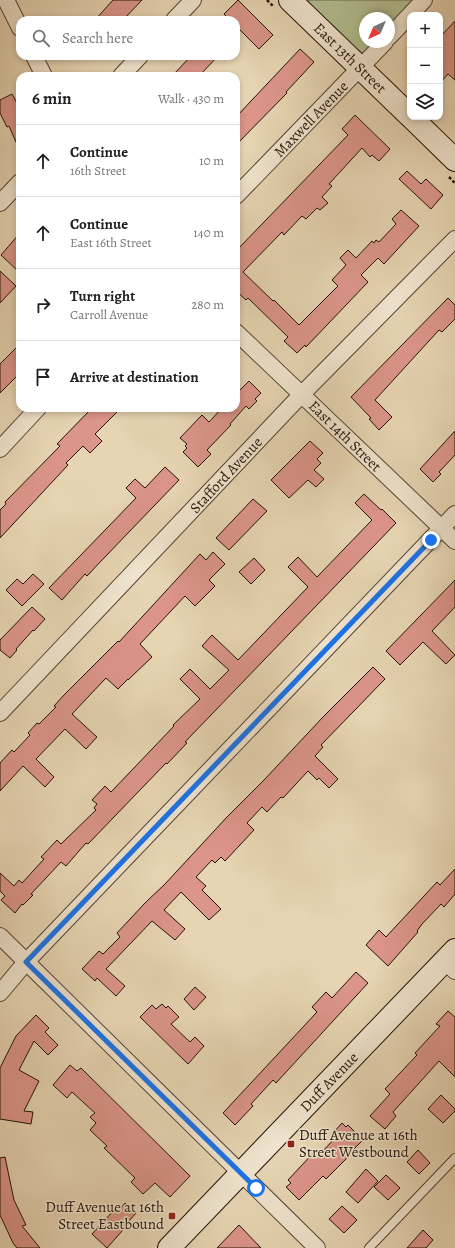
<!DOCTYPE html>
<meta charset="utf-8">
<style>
:root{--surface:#fff;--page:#f2f2f2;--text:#202124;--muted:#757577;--line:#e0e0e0}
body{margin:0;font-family:Alegreya,serif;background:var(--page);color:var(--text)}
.controls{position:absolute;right:12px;top:12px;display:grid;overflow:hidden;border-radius:8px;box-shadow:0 2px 6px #0003}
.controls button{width:36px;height:36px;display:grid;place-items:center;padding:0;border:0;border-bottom:1px solid var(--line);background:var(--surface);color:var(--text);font:20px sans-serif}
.compass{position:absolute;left:359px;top:12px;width:36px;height:36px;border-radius:50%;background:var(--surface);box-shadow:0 2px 6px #0003;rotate:224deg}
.stop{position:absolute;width:12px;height:12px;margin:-9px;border:3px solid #1a73e8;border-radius:50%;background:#fff}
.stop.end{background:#1a73e8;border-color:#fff;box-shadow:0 1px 4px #0008}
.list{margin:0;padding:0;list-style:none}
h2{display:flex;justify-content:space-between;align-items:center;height:52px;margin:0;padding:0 16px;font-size:17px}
h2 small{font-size:13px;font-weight:400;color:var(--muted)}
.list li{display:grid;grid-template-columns:26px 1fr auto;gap:12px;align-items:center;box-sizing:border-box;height:72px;padding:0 16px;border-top:1px solid var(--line)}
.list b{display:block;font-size:15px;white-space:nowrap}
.list p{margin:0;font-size:13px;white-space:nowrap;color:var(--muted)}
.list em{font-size:13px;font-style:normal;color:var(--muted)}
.icon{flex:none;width:22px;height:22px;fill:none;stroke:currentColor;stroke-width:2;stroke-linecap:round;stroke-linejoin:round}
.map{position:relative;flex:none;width:455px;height:1248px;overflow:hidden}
.search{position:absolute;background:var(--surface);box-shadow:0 2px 6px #0003;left:16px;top:16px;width:224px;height:44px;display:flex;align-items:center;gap:10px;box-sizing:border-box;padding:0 14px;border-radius:12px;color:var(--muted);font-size:15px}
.panel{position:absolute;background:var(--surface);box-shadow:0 2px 6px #0003;left:16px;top:72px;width:224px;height:340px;border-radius:12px}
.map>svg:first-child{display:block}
.green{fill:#b1bd8f;stroke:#6a684c}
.building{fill:#db9589;stroke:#221208}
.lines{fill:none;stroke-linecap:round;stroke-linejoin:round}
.service-casing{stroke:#534232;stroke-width:10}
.minor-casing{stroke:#534232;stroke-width:18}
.secondary-casing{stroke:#221208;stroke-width:24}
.path{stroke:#221208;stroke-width:2.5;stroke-dasharray:3 2;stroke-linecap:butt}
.service{stroke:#efe3cd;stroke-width:8}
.minor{stroke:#efe3cd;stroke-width:16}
.secondary{stroke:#efe3cd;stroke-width:22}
.route{stroke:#1a73e8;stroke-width:5}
.poi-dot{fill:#8f2418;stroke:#efe3cd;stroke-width:1.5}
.labels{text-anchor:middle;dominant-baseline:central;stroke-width:3;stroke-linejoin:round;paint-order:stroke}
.street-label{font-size:15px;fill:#221208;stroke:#efe3cd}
.poi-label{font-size:15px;fill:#221208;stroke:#efe3cd;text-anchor:start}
</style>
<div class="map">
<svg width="455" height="1248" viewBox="0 0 455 1248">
<rect width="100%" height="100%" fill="#e6d4b2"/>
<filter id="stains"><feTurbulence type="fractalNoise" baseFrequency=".005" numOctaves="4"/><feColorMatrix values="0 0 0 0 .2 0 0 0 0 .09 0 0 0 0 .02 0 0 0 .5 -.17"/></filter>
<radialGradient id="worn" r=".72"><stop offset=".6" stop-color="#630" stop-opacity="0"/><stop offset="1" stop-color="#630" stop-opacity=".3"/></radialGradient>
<!-- green -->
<path class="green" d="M290,0H424L389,37V18H365V42H385L360,68Z"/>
<!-- building -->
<path class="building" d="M113,0H142L123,20H95Z
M238,0L273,35L259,49L236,26V20H230L224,14Z
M455,21V80L448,74L440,83V37Z
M300,49L314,62L286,92L287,93L236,145V117Z
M191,56H218L199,76H172Z
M12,94L17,103L20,101V151L9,126L7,127L0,113V100Z
M355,115L390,149L379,161L372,155L370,157L362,148L329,184L332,186L322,197L328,203L320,210L317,208L306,219L302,216L284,235L282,232L243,272L273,301L274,300L299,325L338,286L332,280L346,265L340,258L348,250L356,258L372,241L374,243L376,240L379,242L396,224L392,219L401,210L419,226L384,264L378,258L361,275L368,282L306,347L305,345L297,353L284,341L288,337L248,298L246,300L236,291V251L348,135L342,129Z
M407,171L421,184L426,179L443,195L431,209L399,179Z
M20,233V273L1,255Z
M0,271L16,286L0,303Z
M448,298L455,305V319L442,332L439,330L375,400L392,417L379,430L369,419L371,418L351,397Z
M20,344V373L0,393V364Z
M249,381L261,393L255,399L257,401L249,409L246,406L230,424L231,425L207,450L211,454L198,467L183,452L187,448L185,446L187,444L180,438L202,415L209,422L222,408H236V394Z
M92,408H121L95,434L102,441L90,453L83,446L66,463L68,465L0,538V510L6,504L5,502L60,446L57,444Z
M455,431V455L439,472L441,474L433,482L420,469Z
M310,441L323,453L317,459L321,463L314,470L324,479L316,487L308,480L289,498L271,480Z
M165,467L179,480L104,558L87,576L85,574L62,600L49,588L136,498L126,488L135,479L145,488Z
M364,494L381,510L382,509L396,523L185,742L187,743L167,764L166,763L88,844L86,843L66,866L61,862L31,894L33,895L23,905L22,904L15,913L1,900L5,896L0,891V873L14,886L19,880L22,883L44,859L41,857L57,840L61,844L96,810L94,808L97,804L92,800L105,786L111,792L174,726L173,725L200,699L180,679L190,669L210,689L229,670L202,646L212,635L238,660L308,587L288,567L298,557L317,577L372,520L355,503Z
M253,499L267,511L229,550L216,538Z
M213,552L225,564L209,580L215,586L195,606L185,596L140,644L152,657L128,680V679L118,689L106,678L72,714L97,737L86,749L65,729L36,759L54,777L45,787L23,766L0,791V763L12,750L14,752L30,735L28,733L37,723L39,724L56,707L54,706L63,696L118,641L119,642L200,554L206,560Z
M254,558L265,570L251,584L239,572Z
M33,574L44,584L22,606L6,590L17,579L23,584Z
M455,580V607L432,631L455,655L446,664L423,642L400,665L386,651Z
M32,607L45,619L34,631L33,630L16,649L17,650L10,658L0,650V640Z
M373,667L385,679L321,745L323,747L315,756L338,779L329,788L319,778L317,780L308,771L283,798L281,797L267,812L262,807L247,823L254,830L225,861L221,857L215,863L212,860L196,877L206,886L202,890L221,909L209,920L181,892L164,910L185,929L175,940L152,921L106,969L125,986L116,996L97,978L95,981L82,969L99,951L103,954L120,937L117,933L145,903L165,884L227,817L264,780L323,717Z
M455,869V894L444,907L441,904L422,924L417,931L418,932L388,966L366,945L379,930L386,937L437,882L440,885Z
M356,972L368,983L276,1083L273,1080L251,1104L253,1106L235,1125L223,1113L317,1012L312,1007L326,992L332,998Z
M195,987L206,997L194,1010L184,999Z
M162,1004L166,1008L168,1006L179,1017L171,1024L190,1042L195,1037L204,1046L188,1064L140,1017L152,1005L156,1009Z
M448,1011L455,1017V1077L439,1061L393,1112L396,1116L385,1129L370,1116L390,1094L385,1089L417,1055L415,1053L440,1026L436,1024Z
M36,1015L49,1028L45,1032L58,1045L48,1055L34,1041L19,1070L39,1081L24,1111L33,1112L31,1124L0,1119V1068L16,1036Z
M70,1065L77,1071L81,1068L190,1176L170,1197L155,1183L143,1194L131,1182L135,1178L104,1148L107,1146L90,1130L96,1123L90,1117L95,1113L72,1092L67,1098L53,1085Z
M441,1095L455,1109V1111L443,1123L428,1109Z
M342,1123L346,1127L348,1125L363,1140L349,1154L350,1155L326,1179L323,1176L299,1200L286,1187L291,1183L288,1180L317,1149L321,1153L337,1136L333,1133Z
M418,1150L430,1163L419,1174L407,1162Z
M5,1157L14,1200L26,1225L22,1226L40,1248H17L13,1243L0,1215V1158Z
M366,1169L378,1181L358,1203L346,1192Z
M386,1175L400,1188L388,1200L374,1187Z
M125,1203L136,1213L129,1221L130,1222L107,1248L92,1234L116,1208L119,1210Z
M342,1206L357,1220L344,1233L329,1219Z
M239,1225L261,1248H217Z
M423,1230L433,1240L426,1248H407Z"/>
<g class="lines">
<defs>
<path id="service" d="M369,1248L455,1158"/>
<path id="minor" d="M6,0L20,28
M174,20L193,0
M389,37L424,0
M34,56L44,76
M121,76L140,56
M236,196L385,42
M0,203L20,182
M236,332L455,541
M0,449L38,408
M0,713L302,394L455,239
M0,936L317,1248
M445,961L455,971
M0,993L26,962L455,514"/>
<path id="secondary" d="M290,0L410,116
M411,117L455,160
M169,1248L455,950"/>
</defs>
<!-- service casing -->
<use href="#service" class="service-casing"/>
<!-- minor casing -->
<use href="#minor" class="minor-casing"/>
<!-- secondary casing -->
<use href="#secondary" class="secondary-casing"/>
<!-- path -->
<path class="path" d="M267,0L274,7
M449,177L455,183"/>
<!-- service -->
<use href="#service" class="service"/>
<!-- minor -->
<use href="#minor" class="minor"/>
<!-- secondary -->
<use href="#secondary" class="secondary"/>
</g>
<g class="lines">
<!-- route -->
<path class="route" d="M256,1188L26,962L431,540"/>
</g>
<!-- markers -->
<g class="poi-dot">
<rect x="287" y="1140" width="8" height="8" rx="2"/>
<rect x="168" y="1212" width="8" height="8" rx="2"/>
</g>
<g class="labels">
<!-- street labels -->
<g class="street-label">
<text transform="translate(350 58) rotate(44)">East 13th Street</text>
<text transform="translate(311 119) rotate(-46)">Maxwell Avenue</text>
<text transform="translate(345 436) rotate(44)">East 14th Street</text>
<text transform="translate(226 475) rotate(-47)">Stafford Avenue</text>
<text transform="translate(329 1082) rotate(-46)">Duff Avenue</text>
</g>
<!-- poi labels -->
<g class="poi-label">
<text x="299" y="1135">Duff Avenue at 16th<tspan x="299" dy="17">Street Westbound</tspan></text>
<text x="164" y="1207" text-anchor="end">Duff Avenue at 16th<tspan x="164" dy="17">Street Eastbound</tspan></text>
</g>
</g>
<rect width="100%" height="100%" filter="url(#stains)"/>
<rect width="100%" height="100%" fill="url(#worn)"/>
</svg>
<div class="controls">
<button>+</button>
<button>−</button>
<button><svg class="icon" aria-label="layers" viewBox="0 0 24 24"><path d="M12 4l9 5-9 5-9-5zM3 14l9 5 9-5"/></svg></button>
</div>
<svg class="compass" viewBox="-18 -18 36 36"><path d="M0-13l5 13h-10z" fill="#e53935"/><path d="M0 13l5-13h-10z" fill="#757577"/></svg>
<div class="stop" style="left:256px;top:1188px"></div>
<div class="stop end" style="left:431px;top:540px"></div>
<div class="search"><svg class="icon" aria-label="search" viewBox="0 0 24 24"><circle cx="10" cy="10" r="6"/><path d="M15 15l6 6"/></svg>Search here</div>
<section class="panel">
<h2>6 min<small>Walk · 430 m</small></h2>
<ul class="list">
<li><svg class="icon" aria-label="ahead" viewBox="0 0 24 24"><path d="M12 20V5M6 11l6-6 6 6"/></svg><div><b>Continue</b><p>16th Street</p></div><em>10 m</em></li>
<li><svg class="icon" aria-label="ahead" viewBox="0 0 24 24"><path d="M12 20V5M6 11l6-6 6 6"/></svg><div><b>Continue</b><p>East 16th Street</p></div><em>140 m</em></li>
<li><svg class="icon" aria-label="right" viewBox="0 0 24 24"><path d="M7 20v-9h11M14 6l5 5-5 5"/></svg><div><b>Turn right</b><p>Carroll Avenue</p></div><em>280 m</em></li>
<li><svg class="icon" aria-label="arrive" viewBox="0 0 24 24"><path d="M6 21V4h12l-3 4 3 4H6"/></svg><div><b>Arrive at destination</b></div></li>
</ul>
</section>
</div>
